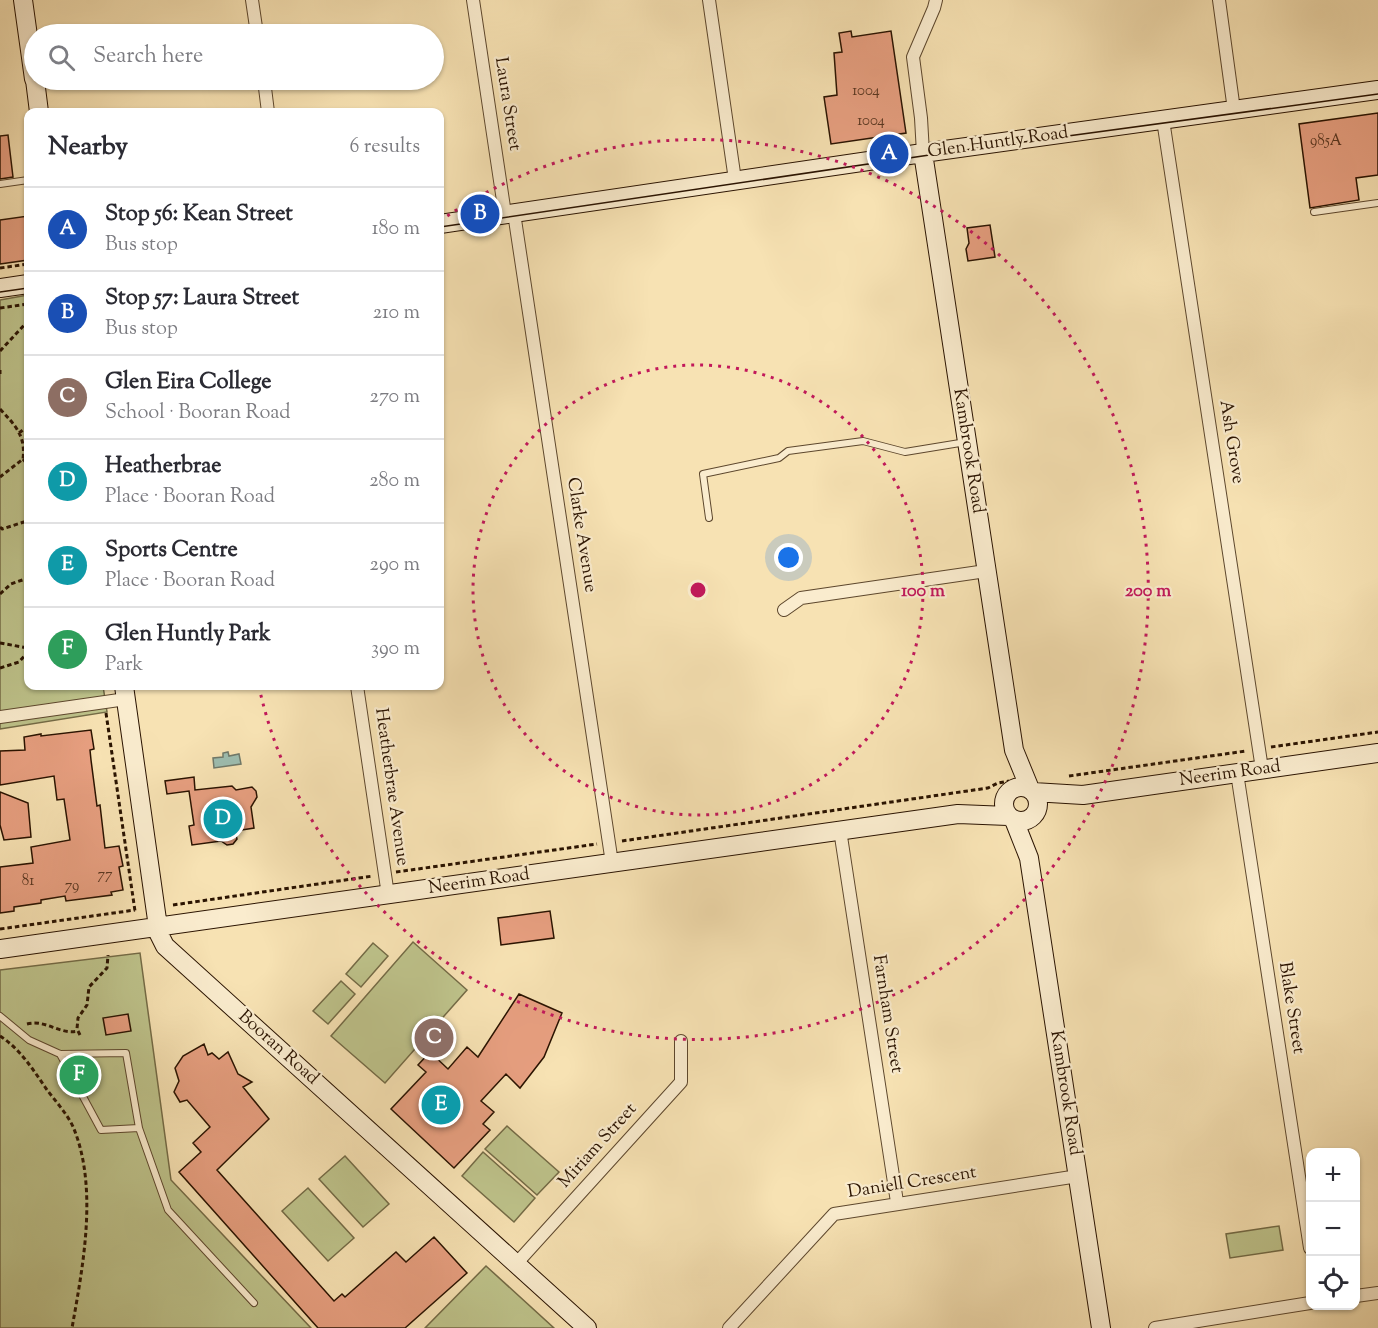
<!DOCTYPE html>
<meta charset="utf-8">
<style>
:root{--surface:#fff;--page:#f2f2f3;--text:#2b2b33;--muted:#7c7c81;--line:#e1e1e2;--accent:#7c3aed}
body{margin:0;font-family:"Sorts Mill Goudy",serif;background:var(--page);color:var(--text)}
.controls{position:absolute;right:18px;bottom:18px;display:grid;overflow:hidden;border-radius:12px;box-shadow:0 2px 4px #0004}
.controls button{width:54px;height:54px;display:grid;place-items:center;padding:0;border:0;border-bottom:2px solid var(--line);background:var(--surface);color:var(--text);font:30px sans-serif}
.you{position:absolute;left:789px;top:558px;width:21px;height:21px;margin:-15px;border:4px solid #fff;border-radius:50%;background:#1a73e8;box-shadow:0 0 0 9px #1a73e833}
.badge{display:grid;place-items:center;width:39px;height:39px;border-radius:50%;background:var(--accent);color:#fff;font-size:20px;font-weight:700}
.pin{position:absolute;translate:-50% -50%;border:3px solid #fff;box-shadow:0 2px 6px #0006}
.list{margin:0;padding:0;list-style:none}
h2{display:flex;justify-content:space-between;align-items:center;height:78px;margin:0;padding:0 24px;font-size:26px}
h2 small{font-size:20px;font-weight:400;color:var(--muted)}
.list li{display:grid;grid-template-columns:39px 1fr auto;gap:18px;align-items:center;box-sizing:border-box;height:84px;padding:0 24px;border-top:2px solid var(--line)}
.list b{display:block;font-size:22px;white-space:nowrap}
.list p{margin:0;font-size:20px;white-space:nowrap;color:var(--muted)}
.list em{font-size:20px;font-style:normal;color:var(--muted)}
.icon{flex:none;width:33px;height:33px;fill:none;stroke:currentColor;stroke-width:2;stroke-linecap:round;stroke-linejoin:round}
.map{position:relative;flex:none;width:1378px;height:1328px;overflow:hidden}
.search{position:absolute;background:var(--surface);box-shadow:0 2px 4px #0004;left:24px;top:24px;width:420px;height:66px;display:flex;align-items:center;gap:15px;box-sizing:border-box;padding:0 21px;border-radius:33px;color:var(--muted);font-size:22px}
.panel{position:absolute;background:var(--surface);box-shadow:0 2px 4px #0004;left:24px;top:108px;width:420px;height:582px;border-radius:12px}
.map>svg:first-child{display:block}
.green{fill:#bec38b;stroke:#746b46;stroke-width:1.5}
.water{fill:#9dbdb0;stroke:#6f796a;stroke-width:1.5}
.building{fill:#e79f80;stroke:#2a1300;stroke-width:1.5}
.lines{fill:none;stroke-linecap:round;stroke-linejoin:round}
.lane-casing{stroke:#5d472d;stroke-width:8}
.street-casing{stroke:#5d472d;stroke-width:14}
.secondary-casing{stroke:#2a1300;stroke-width:20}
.path{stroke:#2a1300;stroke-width:3;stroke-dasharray:4.5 3;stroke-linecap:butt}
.lane{stroke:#faecce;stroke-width:6}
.street{stroke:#faecce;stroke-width:12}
.secondary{stroke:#faecce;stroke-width:18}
.tram{stroke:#2a1300;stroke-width:1.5}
.ring{fill:none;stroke:#c2185b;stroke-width:3;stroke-dasharray:3 6}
.labels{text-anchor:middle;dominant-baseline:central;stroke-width:4.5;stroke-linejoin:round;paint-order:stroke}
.number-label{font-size:15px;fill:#593620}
.street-label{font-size:18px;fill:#2a1300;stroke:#faecce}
.centre{fill:#c2185b;stroke:#faecce;stroke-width:3}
.ring-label{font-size:18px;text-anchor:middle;font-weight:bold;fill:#c2185b;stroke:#faecce;stroke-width:4.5;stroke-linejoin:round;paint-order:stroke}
</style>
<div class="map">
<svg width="1378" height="1328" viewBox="0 0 1378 1328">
<rect width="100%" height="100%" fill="#f7e2b3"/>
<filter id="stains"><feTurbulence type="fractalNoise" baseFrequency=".00333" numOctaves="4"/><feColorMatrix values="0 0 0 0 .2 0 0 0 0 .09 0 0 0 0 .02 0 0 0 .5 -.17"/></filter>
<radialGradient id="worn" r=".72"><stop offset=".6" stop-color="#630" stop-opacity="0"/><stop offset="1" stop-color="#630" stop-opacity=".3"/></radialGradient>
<!-- green -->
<path class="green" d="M28,295V686H103L107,712L0,729V300Z
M413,942L467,990L385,1083L331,1036Z
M373,943L388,956L361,987L346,974Z
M140,953L171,1180L311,1328H0V970Z
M341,981L355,994L328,1024L313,1011Z
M507,1126L559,1172L537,1195L485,1149Z
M483,1152L535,1198L514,1222L462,1176Z
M345,1156L389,1204L363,1227L319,1179Z
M308,1188L354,1238L328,1261L282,1211Z
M1279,1226L1283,1250L1230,1258L1226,1234Z
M486,1266L554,1328H425Z"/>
<!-- water -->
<path class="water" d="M228,752L229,756L239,754L241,764L214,768L213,758L223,757V753Z"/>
<!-- building -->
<path class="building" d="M851,31L852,37L891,31L906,133L831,144L824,97L837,95L834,53L842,52L839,33Z
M1378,113V175L1356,178L1359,200L1310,208L1299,124Z
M8,135L13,177L0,179V136Z
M28,216V260L0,264V220Z
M990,225L995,257L968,261L966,249L969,243L967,228Z
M91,730L94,749L90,750L91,760L97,806L100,805L105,848L119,846L123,866L119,867L123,890L111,892L112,895L66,901L65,896L41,900V903L14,907V911L0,913V867L33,863L31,847L70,840L64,799L57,800L54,776L0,785V751L25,750L24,737L41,734V736Z
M194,777L195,790L232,786L236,790L252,787L256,791L257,797L251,807L254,828L235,831L237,839L233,844L227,845L221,841L192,845L189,826L194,825L189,791L167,794L165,781Z
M0,792L28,803L31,837L4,840L0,825Z
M550,911L554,938L501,945L498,918Z
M519,994L562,1013L544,1057L520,1088L506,1074L481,1101L494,1112L483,1124L490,1130L454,1168L391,1109L426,1072L418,1065L430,1052L448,1069L467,1047L478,1057Z
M128,1014L131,1031L106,1035L103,1018Z
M204,1044L208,1055L212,1053L219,1059L228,1052L238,1074L252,1082L243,1087L269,1119L217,1170L334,1301L342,1294L345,1297L396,1252L406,1262L434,1237L467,1273L405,1328H318L179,1172L201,1152L193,1143L210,1127L187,1100L180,1102L174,1092L179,1081L175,1068L183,1056Z"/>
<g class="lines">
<defs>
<path id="lane" d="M0,184L28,180
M1314,212L1378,203
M709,518L703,474L779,458L788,451L863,441L905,452L966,442
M0,1016L29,1040L60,1054L126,1053L139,1128L168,1210L254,1303
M60,1054L101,1130L139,1128"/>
<path id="street" d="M252,0L257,34
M473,0L505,214
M709,0L735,180
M1219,0L1234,110
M225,34L256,30
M264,80L268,112
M1163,120L1262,769
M923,153L921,118L913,57L934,8L936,0
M514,213L612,863
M784,610L801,598L986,571
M357,686L388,895
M0,717L126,699
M1237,773L1310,1248
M840,830L897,1202
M516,1264L681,1082V1041
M1356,1296L1378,1293
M729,1328L834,1214L1078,1176
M1155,1328L1310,1303"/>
<path id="secondary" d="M23,0L34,79
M35,80L39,112
M923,153L1014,750L1030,789
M440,224L923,153L1378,90
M0,288L28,284
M124,686L159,934L165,946L587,1328
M1004 804a17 17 0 1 1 34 0a17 17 0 1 1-34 0Z
M1033,792L1083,795L1378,753
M1014,820L1029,858L1101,1328
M0,949L958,814L1008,816"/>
</defs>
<!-- lane casing -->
<use href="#lane" class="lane-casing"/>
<!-- street casing -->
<use href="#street" class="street-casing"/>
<!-- secondary casing -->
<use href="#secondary" class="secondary-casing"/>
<!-- path -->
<path class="path" d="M0,268L28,264
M0,308L28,304
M0,351L28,321
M0,370V374
M0,409C15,425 26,436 23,459L0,477
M19,433L28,426
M23,459L28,465
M0,527L2,529L24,522L28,523
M0,594L11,584L28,578
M0,643L28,648
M0,668L19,662L28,652
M36,686H58
M106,713L135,911
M1271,747L1378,732
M1069,776L1246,751
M622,841L988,788L998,783L1009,781
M396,872L597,844
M173,905L373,876
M0,929L135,910
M27,1024C46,1019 59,1035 78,1031
M80,1035L77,1029L78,1018L87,1005L89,987L107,968L108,955
M0,1036C20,1049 32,1068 45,1087C54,1100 68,1114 74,1129C98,1189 83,1266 72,1328"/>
<!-- lane -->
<use href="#lane" class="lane"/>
<!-- street -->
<use href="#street" class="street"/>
<!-- secondary -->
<use href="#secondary" class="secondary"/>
<!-- tram -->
<path class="tram" d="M440,227L943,153L1378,94
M0,292L28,288"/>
</g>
<!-- distance rings -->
<g class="ring">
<circle cx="698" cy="590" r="225"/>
<path d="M440 221A450 450 0 1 1 259 687"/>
</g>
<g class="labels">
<!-- number labels -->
<g class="number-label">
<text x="866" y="91">1004</text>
<text x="871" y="121">1004</text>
<text x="1326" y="141">985A</text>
<text x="105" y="875">77</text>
<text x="28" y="881">81</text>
<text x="72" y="886">79</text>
</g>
<!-- street labels -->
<g class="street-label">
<text transform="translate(507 104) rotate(81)">Laura Street</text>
<text transform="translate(998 143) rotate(-8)">Glen Huntly Road</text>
<text transform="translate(1231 442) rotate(81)">Ash Grove</text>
<text transform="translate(968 451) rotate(81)">Kambrook Road</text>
<text transform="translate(581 535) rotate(81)">Clarke Avenue</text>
<text transform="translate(1230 774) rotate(-8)">Neerim Road</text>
<text transform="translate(391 787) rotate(82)">Heatherbrae Avenue</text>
<text transform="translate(479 882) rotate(-8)">Neerim Road</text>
<text transform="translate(1291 1008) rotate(81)">Blake Street</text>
<text transform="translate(887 1014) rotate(81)">Farnham Street</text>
<text transform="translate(278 1048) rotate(42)">Booran Road</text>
<text transform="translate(1065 1093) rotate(81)">Kambrook Road</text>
<text transform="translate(598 1146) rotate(-48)">Miriam Street</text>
<text transform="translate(912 1183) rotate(-9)">Daniell Crescent</text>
</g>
</g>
<circle cx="698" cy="590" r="9" class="centre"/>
<g class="ring-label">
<text x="923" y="596">100 m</text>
<text x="1148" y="596">200 m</text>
</g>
<rect width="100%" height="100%" filter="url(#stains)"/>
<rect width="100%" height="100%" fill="url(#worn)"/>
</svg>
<div class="controls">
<button>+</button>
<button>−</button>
<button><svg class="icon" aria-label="locate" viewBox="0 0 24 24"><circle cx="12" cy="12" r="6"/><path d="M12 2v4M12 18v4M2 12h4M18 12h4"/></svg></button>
</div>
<div class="you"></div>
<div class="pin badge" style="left:889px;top:154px;background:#1a4fb4">A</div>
<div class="pin badge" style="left:480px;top:214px;background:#1a4fb4">B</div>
<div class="pin badge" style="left:434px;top:1038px;background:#8d6e63">C</div>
<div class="pin badge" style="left:223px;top:819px;background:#0f9aa8">D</div>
<div class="pin badge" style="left:441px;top:1105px;background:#0f9aa8">E</div>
<div class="pin badge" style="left:79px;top:1075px;background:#2e9e5b">F</div>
<div class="search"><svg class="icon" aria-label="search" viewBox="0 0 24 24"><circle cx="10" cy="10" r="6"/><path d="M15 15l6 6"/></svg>Search here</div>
<section class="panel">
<h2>Nearby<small>6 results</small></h2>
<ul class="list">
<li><span class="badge" style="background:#1a4fb4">A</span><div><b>Stop 56: Kean Street</b><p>Bus stop</p></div><em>180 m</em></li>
<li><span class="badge" style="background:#1a4fb4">B</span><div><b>Stop 57: Laura Street</b><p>Bus stop</p></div><em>210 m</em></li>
<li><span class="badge" style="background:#8d6e63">C</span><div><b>Glen Eira College</b><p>School · Booran Road</p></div><em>270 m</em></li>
<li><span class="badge" style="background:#0f9aa8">D</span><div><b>Heatherbrae</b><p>Place · Booran Road</p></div><em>280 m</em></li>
<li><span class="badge" style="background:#0f9aa8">E</span><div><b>Sports Centre</b><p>Place · Booran Road</p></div><em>290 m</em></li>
<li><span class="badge" style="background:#2e9e5b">F</span><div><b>Glen Huntly Park</b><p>Park</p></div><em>390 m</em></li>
</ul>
</section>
</div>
